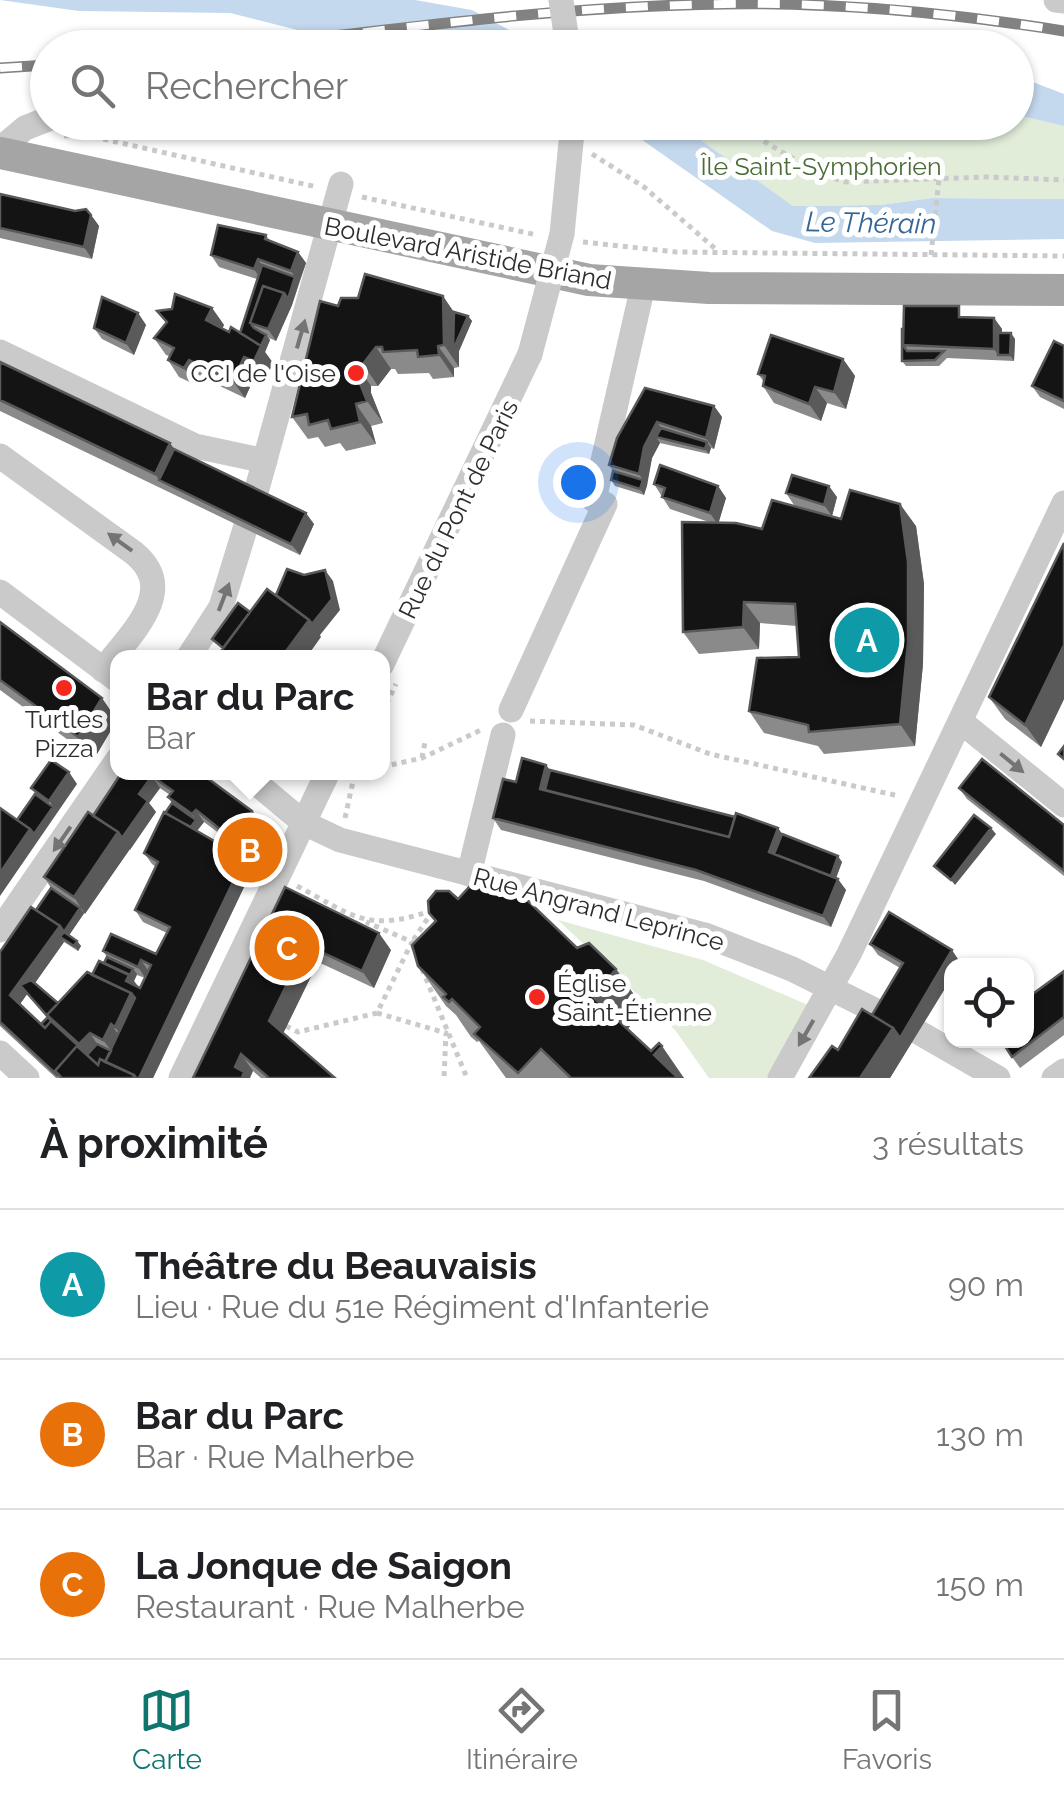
<!DOCTYPE html>
<html lang="fr">
<meta charset="utf-8">
<style>
:root{--surface:#fff;--page:#f2f2f2;--text:#202124;--muted:#757577;--line:#e0e0e0;--accent:#0f766e}
body{margin:0;font-family:Raleway,sans-serif;background:var(--page);color:var(--text)}
.controls{position:absolute;right:30px;bottom:30px;display:grid;overflow:hidden;border-radius:20px;box-shadow:0 2px 8px #0004}
.controls button{width:90px;height:90px;display:grid;place-items:center;padding:0;border:0;border-bottom:2px solid var(--line);background:var(--surface);color:var(--text);font:50px sans-serif}
.you{position:absolute;left:578px;top:482px;width:35px;height:35px;margin:-25px;border:8px solid #fff;border-radius:50%;background:#1a73e8;box-shadow:0 0 0 15px #1a73e833}
.badge{display:grid;place-items:center;width:65px;height:65px;border-radius:50%;background:var(--accent);color:#fff;font-size:32px;font-weight:700}
.pin{position:absolute;translate:-50% -50%;border:5px solid #fff;box-shadow:0 2px 10px #0006}
.popup{position:absolute;left:110px;top:650px;width:280px;height:130px;box-sizing:border-box;display:grid;place-content:center;border-radius:20px;background:var(--surface);filter:drop-shadow(0 2px 8px #0005);font-size:32px;white-space:nowrap;color:var(--muted)}
.popup b{font-size:38px;color:var(--text)}
.popup::after{content:'';position:absolute;left:50%;top:100%;margin-left:-20px;border:20px solid transparent;border-top-color:var(--surface)}
.list{margin:0;padding:0;list-style:none}
h2{display:flex;justify-content:space-between;align-items:center;height:130px;margin:0;padding:0 40px;font-size:42px}
h2 small{font-size:32px;font-weight:400;color:var(--muted)}
.list li{display:grid;grid-template-columns:65px 1fr auto;gap:30px;align-items:center;box-sizing:border-box;height:150px;padding:0 40px;border-top:2px solid var(--line)}
.list b{display:block;font-size:38px;white-space:nowrap}
.list p{margin:0;font-size:32px;white-space:nowrap;color:var(--muted)}
.list em{font-size:32px;font-style:normal;color:var(--muted)}
.icon{flex:none;width:55px;height:55px;fill:none;stroke:currentColor;stroke-width:2;stroke-linecap:round;stroke-linejoin:round}
.map{position:relative;flex:none;width:1064px;height:1078px;overflow:hidden}
.search{position:absolute;background:var(--surface);box-shadow:0 2px 8px #0004;left:30px;right:30px;top:30px;height:110px;display:flex;align-items:center;gap:25px;box-sizing:border-box;padding:0 35px;border-radius:55px;color:var(--muted);font-size:38px}
.sheet{height:580px;background:var(--surface)}
nav{display:flex;justify-content:space-around;align-items:center;box-sizing:border-box;height:140px;border-top:2px solid var(--line);background:var(--surface);font-size:28px;color:var(--muted)}
nav a{display:grid;justify-items:center;gap:5px}
nav .on{color:var(--accent)}
.map>svg:first-child{display:block}
.green{fill:#e1ecd9}
.water{fill:#c4d9ee}
.lines{fill:none;stroke-linecap:round;stroke-linejoin:round}
.path{stroke:#cacaca;stroke-width:5;stroke-dasharray:5 5;stroke-linecap:butt}
.minor{stroke:#cacaca;stroke-width:25}
.major{stroke:#a5a5a5;stroke-width:32}
.rail-casing{stroke:#828282;stroke-width:11}
.rail{stroke:#fff;stroke-width:8;stroke-dasharray:22;stroke-linecap:butt}
.minor-bridge{stroke:#cacaca;stroke-width:25}
.wall{fill:#8a8a8a;fill-rule:evenodd}
.shaded-wall{fill:#5a5a5a}
.building{fill:#141414;stroke:#5a5a5a;stroke-width:2.5}
.oneway{fill:#747474}
.poi-dot{fill:#f4281f;stroke:#fff;stroke-width:4}
.labels{text-anchor:middle;dominant-baseline:central;stroke-width:10;stroke-linejoin:round;paint-order:stroke}
.park-label{font-size:25px;fill:#4a6d37;stroke:#fff}
.street-label{font-size:25px;fill:#2d2d2d;stroke:#fff}
.poi-label{font-size:25px;fill:#2d2d2d;stroke:#fff;text-anchor:end}
.water-label{font-size:28px;font-style:italic;fill:#346596;stroke:#fff}
</style>
<div class="map">
<svg width="1064" height="1078" viewBox="0 0 1064 1078">
<rect width="100%" height="100%" fill="#fff"/>
<!-- green -->
<path class="green" d="M1017,115L1064,126V199L932,198L880,205L793,206L677,123L1016,122Z
M558,920L703,960L808,1005L769,1078H709L675,1030Z"/>
<!-- water -->
<path class="water" d="M0,0H415L472,10L541,47H365L230,13L79,11Z
M886,35L938,47L542,48L601,40L609,47Z
M1017,76L1064,94V126L1017,115Z
M618,123H677L793,206L880,205L932,198L1064,199V239L815,243L772,231Z"/>
<g class="lines">
<!-- path -->
<path class="path" d="M738,126L816,172L845,182L987,177L1064,180
M64,136L81,134L317,187
M592,154L644,187L718,251
M362,197L537,235
M583,242L676,252L1064,256
M931,255L939,179
M382,713L396,684
M530,721L634,725L710,754L899,796
M422,758L425,742
M382,767L422,758L481,730
M345,818L355,772
M297,886C352,915 367,933 430,911
M414,949L412,942L432,912
M422,969L467,1078
M377,1013L446,1033L444,1078
M286,1026L298,1032L377,1013L412,942L366,922"/>
<!-- minor -->
<path class="minor" d="M1056,0L1064,1
M0,149L25,128L48,119
M0,352L195,446L265,461
M0,456L134,553C180,591 130,634 103,670
M255,496L341,184
M0,592L116,679
M188,658L221,607L245,529
M382,664L530,354
M511,710L605,504L594,500L643,286
M960,721L1064,805
M243,772L304,823L340,840L705,935L792,969L886,1016
M469,874L503,735
M0,930L118,759
M918,1032L998,1078
M0,1053L27,1078
M181,1078L328,772
M780,1078L849,954L1064,503
M1054,1078L1064,1071"/>
<!-- major -->
<path class="major" d="M0,153L589,280L709,288L1064,290"/>
<defs>
<path id="rail" d="M232,48C395,29 559,6 724,4C838,2 951,13 1064,31
M0,68L48,65"/>
</defs>
<!-- rail casing -->
<use href="#rail" class="rail-casing"/>
<!-- rail -->
<use href="#rail" class="rail"/>
<!-- minor-bridge -->
<path class="minor-bridge" d="M561,0L568,48
M530,354L562,234L573,122"/>
</g>
<!-- wall -->
<path class="wall" d="M0,194L91,215L99,226L92,259L0,238Z
M266,235L270,241L298,252L306,263L292,305L276,341L269,338L270,340L265,352L273,363L266,378L256,374L245,398L201,377L196,385L179,377L168,360L169,356L166,355L154,338L166,323L157,311L212,308L224,325L222,328L229,332L240,333L257,279L219,267L211,255Z
M358,298L454,312L468,316L472,321L459,351V367L454,368V377L433,379L429,373L398,374L395,369H391L378,386H371V393L383,423L371,426L376,444L346,451L340,443L325,447L318,437L308,439L292,417L338,306Z
M138,313L146,325L134,355L102,339L94,328Z
M967,317L994,318L1002,329V333L1015,339L1014,361L947,358L939,366H906L902,361V329Z
M1064,346V409L1040,397L1032,386Z
M843,359L855,376L846,409L827,403L821,421L774,403L763,386L764,382L758,374Z
M0,362L174,449L314,524L300,555L0,411Z
M645,388L714,406L722,417L714,449L711,448L709,454L660,443L652,458L644,495L615,486L611,480L613,471L609,465Z
M654,484L718,486L726,498L718,523L762,529L841,519L916,526L924,584L923,664L915,746L824,754L818,746L764,733L749,711L799,657L797,626L760,623L759,649L699,654L683,632L712,523L670,509Z
M786,493L837,497L832,516L794,505Z
M1064,543V699L1041,747L1005,719L989,697Z
M0,622L117,720L94,759L0,690Z
M546,765L550,770L778,828L782,834L842,862L836,878L846,890L831,927L704,881L501,830L493,818L516,782Z
M122,772H199L252,811L260,823L266,841L153,1078H56L0,1026V952L36,910L51,888L44,877L93,816ZM160,788L170,795L168,797L172,803L165,813L144,853L152,864L156,867L135,910L143,922L167,933L156,954L103,951L107,957L104,963L58,1003L35,983L64,942L78,951L81,946L77,941L69,935L156,812L149,803ZM204,822L220,834L216,842L197,831ZM137,975L145,978L140,988L134,981ZM27,994L47,1017L41,1024L20,1004Z
M959,788L1064,825V876L967,799Z
M285,887L391,950L374,988L318,962L283,1033L335,1078H261L253,1071L193,1078Z
M458,899L577,948L616,969L644,1009L627,1030L651,1051L684,1078H506L479,1041L477,1042L471,1037L456,1015L446,1006L418,966L435,922L429,913Z
M870,944L960,962L952,966V977L890,1078H809L872,1015L900,968L878,955Z
M1064,971V1035L1020,1068L1000,1040Z"/>
<!-- shaded-wall -->
<path class="shaded-wall" d="M91,215L99,226L92,259L84,247Z
M298,252L306,263L299,283L291,271Z
M258,259L266,271L262,281L254,269Z
M295,277L299,283L292,305L276,341L268,329L284,293Z
M443,296L458,318L468,316L472,321L459,351V367L444,345Z
M212,308L224,325L218,337L206,320Z
M138,313L146,325L134,355L126,343Z
M994,318L1002,329V355H998L994,349Z
M1011,333L1015,339L1014,361L1010,355Z
M266,335L270,340L265,352L273,363L266,378L254,361Z
M438,346L454,368V377L439,355Z
M376,347L391,369L378,386L363,364Z
M244,357L256,374L245,398L233,381Z
M843,359L855,376L846,409L834,392Z
M189,360L201,377L196,385L184,368Z
M356,364L371,386V393L383,423L367,401L355,371Z
M815,387L827,403L821,421L809,404Z
M356,404L371,426L376,444L360,422Z
M714,406L722,417L714,449L706,438Z
M657,422L665,433L656,437L660,443L652,458L647,486L639,474L644,447Z
M707,442L711,448L709,454L705,449Z
M170,443L182,460L159,480L155,474Z
M643,480L647,486L644,495L640,489Z
M718,486L726,498L718,525L710,513Z
M829,486L837,497L832,516L824,505Z
M900,504L916,526L924,584L923,664L915,746L900,724Z
M306,513L314,524L300,555L291,544Z
M325,570L333,581L340,610L320,635L321,637L306,658H281L309,620Z
M744,602L760,623L759,649L743,627Z
M1064,645V699L1041,747L1025,725Z
M102,698L117,720L94,759L78,737Z
M546,765L554,776L549,796L540,789Z
M69,772L77,784L0,896V873L30,829L53,807L49,801Z
M152,776L160,788L149,803L156,812L130,850L122,838L139,794Z
M196,810L204,822L192,837L188,831L196,820L192,814Z
M252,811L260,823L266,841L153,1078H139Z
M778,828L786,840L778,860L769,852Z
M991,828L996,834L955,885L951,880Z
M118,832L130,849L85,914L74,897Z
M838,856L842,862L833,886L829,880Z
M838,879L846,890L831,927L823,916Z
M80,908L84,913L66,940L60,937L64,942L18,1007L10,995L60,926Z
M379,933L391,950L374,988L362,971Z
M77,941L81,946L78,951L74,946Z
M306,945L318,962L281,1038L269,1021Z
M952,950L960,962L958,966H952V977L890,1078H860L893,1028Z
M141,960L149,972L146,979L138,967Z
M133,969L137,974L134,981L137,986L126,981Z
M616,969L644,1009L621,1037L593,997Z
M131,993L143,1010L115,1056L103,1040L111,1024L122,1040L123,1038L115,1027Z
M90,1033L101,1050L87,1056L79,1044Z
M662,1046L684,1078H670L654,1055Z
M241,1054L253,1071L250,1078H242L235,1067Z"/>
<!-- building -->
<path class="building" d="M0,194L75,211L86,209L91,215L84,247L0,228Z
M218,225L266,235L265,239L298,252L291,271L258,259L254,269L211,255Z
M262,265L295,277L288,299L284,293L263,286L250,323L254,328L266,335L260,348L261,346L240,333Z
M365,274L443,296L444,345L438,346L439,355L418,357L417,350L383,352L382,347H376L363,364H356L355,371L367,401L356,404L360,422L331,429L328,420L309,425L307,414L292,417L320,301L338,306L341,298H358Z
M263,286L284,293L268,329L250,323Z
M175,294L212,308L206,320L229,332L231,327L261,346L254,361L244,357L233,381L189,360L184,368L168,360L174,348L154,338L167,322L157,311L172,309Z
M102,297L138,313L126,343L94,328Z
M904,306H959V317L994,318V349L903,345Z
M454,312L468,316L453,350Z
M902,329H903V345L907,351H944L935,360L902,361Z
M998,333H1011L1010,355H998Z
M771,335L843,359L834,392L815,387L809,404L763,386L765,376L758,374Z
M1054,341L1064,346V401L1032,386Z
M0,362L170,443L155,474L0,400Z
M645,388L714,406L706,438L657,422L644,447L639,474L609,465L617,438Z
M661,428L707,442L705,449L656,437Z
M174,449L306,513L291,544L159,480Z
M660,465L718,486L710,513L662,497L665,488L654,484Z
M613,471L643,480L640,489L611,480Z
M792,475L829,486L824,505L786,493Z
M850,490L900,504L908,562V642L900,724L809,732L808,725L749,711L757,658L799,657L795,604L744,602L743,627L683,632L682,522L736,523L762,529L772,500L841,519Z
M1064,543V645L1025,725L989,697Z
M287,569L304,575L325,570L332,599L312,624L309,620L276,595Z
M267,589L309,620L281,658H216Z
M238,603L250,612L223,648L212,639Z
M0,622L102,698L78,737L0,680Z
M1064,746V759L1058,754Z
M522,758L546,765L540,789L729,837L736,813L778,828L769,852L838,879L823,916L696,870L493,818L503,779L516,782Z
M982,759L1064,825V871L959,788Z
M51,760L69,772L49,801L31,788Z
M550,770L735,817L729,837L545,790Z
M122,772H199L252,811L258,830L139,1078H136L134,1075L105,1062L135,998L131,993L92,975L99,961L129,975L126,981L140,988L151,965L141,960L138,967L103,951L111,934L156,954L170,927L135,910L158,862L144,853L164,812L216,842L221,830L196,810L192,814L168,797L173,791L152,776L139,794L148,801L122,838L118,832L93,816Z
M35,794L53,807L34,834L30,829L17,820Z
M172,803L196,820L191,827L165,813Z
M0,808L30,829L0,873Z
M88,812L118,832L74,897L44,877Z
M974,815L991,828L951,880L934,866Z
M782,834L838,856L831,876L774,854Z
M482,873L504,878L577,948L589,943L616,969L593,997L651,1051L659,1043L662,1046L654,1055L678,1078H571L541,1049L518,1073L474,1034L480,1027L452,999L449,1002L443,997L446,994L418,966L412,945L436,921L429,913L428,901L436,891H449L458,899Z
M285,887L379,933L362,971L306,945L269,1021L335,1078H269L241,1054L235,1067L244,1072L242,1078H193Z
M51,888L80,908L64,932L60,926L36,910Z
M31,907L60,926L10,995L45,1028L51,1021L83,1050L77,1046L55,1071L58,1076L0,1022V952Z
M889,912L952,950L900,1038L893,1028L872,1015L903,963L870,944Z
M64,932L77,941L74,946L60,937Z
M107,957L133,969L130,975L104,963Z
M1064,971V1017L1012,1057L1001,1040H1026V999Z
M87,972L131,993L115,1027L111,1024L103,1040L90,1033L79,1044L47,1015Z
M31,980L58,1003L47,1015L51,1021L45,1028L41,1024L48,1017L20,985Z
M862,1009L893,1028L860,1078H809L832,1046L838,1050Z
M97,1044L111,1051L105,1062L100,1059L98,1065L87,1055Z
M77,1046L98,1065L100,1059L134,1075L133,1078H62L55,1071Z"/>
<!-- one-way arrows -->
<defs><path id="oneway-solid" d="M-6-.8H1V-3.2L6.5 0L1 3.2V.8H-6Z" transform="scale(2.5)"/></defs>
<g class="oneway">
<use href="#oneway-solid" transform="translate(301 334) rotate(-74)"/>
<use href="#oneway-solid" transform="translate(120 542) rotate(-144)"/>
<use href="#oneway-solid" transform="translate(224 597) rotate(-69)"/>
<use href="#oneway-solid" transform="translate(1012 763) rotate(39)"/>
<use href="#oneway-solid" transform="translate(62 839) rotate(125)"/>
<use href="#oneway-solid" transform="translate(806 1033) rotate(120)"/>
</g>
<!-- markers -->
<g class="poi-dot">
<circle cx="356" cy="373" r="10"/>
<circle cx="64" cy="688" r="10"/>
<circle cx="537" cy="997" r="10"/>
</g>
<g class="labels">
<!-- park labels -->
<g class="park-label">
<text x="821" y="166">Île Saint-Symphorien</text>
</g>
<!-- street labels -->
<g class="street-label">
<text transform="translate(468 253) rotate(11)">Boulevard Aristide Briand</text>
<text transform="translate(458 509) rotate(-64)">Rue du Pont de Paris</text>
<text transform="translate(599 909) rotate(15)">Rue Angrand Leprince</text>
</g>
<!-- poi labels -->
<g class="poi-label">
<text x="336" y="373">CCI de l'Oise</text>
<text x="64" y="719" text-anchor="middle">Turtles<tspan x="64" dy="29">Pizza</tspan></text>
<text x="557" y="983" text-anchor="start">Église<tspan x="557" dy="29">Saint-Étienne</tspan></text>
</g>
<!-- water labels -->
<g class="water-label">
<text transform="translate(871 223) rotate(1)">Le Thérain</text>
</g>
</g>
</svg>
<div class="controls">
<button><svg class="icon" aria-label="locate" viewBox="0 0 24 24"><circle cx="12" cy="12" r="6"/><path d="M12 2v4M12 18v4M2 12h4M18 12h4"/></svg></button>
</div>
<div class="you"></div>
<div class="pin badge" style="left:867px;top:640px;background:#0f9aa8">A</div>
<div class="pin badge" style="left:250px;top:850px;background:#e8710a">B</div>
<div class="popup"><b>Bar du Parc</b>Bar</div>
<div class="pin badge" style="left:287px;top:948px;background:#e8710a">C</div>
<div class="search"><svg class="icon" aria-label="search" viewBox="0 0 24 24"><circle cx="10" cy="10" r="6"/><path d="M15 15l6 6"/></svg>Rechercher</div>
</div>
<section class="sheet">
<h2>À proximité<small>3 résultats</small></h2>
<ul class="list">
<li><span class="badge" style="background:#0f9aa8">A</span><div><b>Théâtre du Beauvaisis</b><p>Lieu · Rue du 51e Régiment d'Infanterie</p></div><em>90 m</em></li>
<li><span class="badge" style="background:#e8710a">B</span><div><b>Bar du Parc</b><p>Bar · Rue Malherbe</p></div><em>130 m</em></li>
<li><span class="badge" style="background:#e8710a">C</span><div><b>La Jonque de Saigon</b><p>Restaurant · Rue Malherbe</p></div><em>150 m</em></li>
</ul>
</section>
<nav>
<a class="on"><svg class="icon" aria-label="map" viewBox="0 0 24 24"><path d="M3 6l6-2 6 2 6-2v14l-6 2-6-2-6 2zM9 4v14M15 6v14"/></svg>Carte</a>
<a><svg class="icon" aria-label="directions" viewBox="0 0 24 24"><path d="M12 3l9 9-9 9-9-9zM9 14v-3h6M13 9l2 2-2 2"/></svg>Itinéraire</a>
<a><svg class="icon" aria-label="saved" viewBox="0 0 24 24"><path d="M7 4h10v16l-5-4-5 4z"/></svg>Favoris</a>
</nav>
